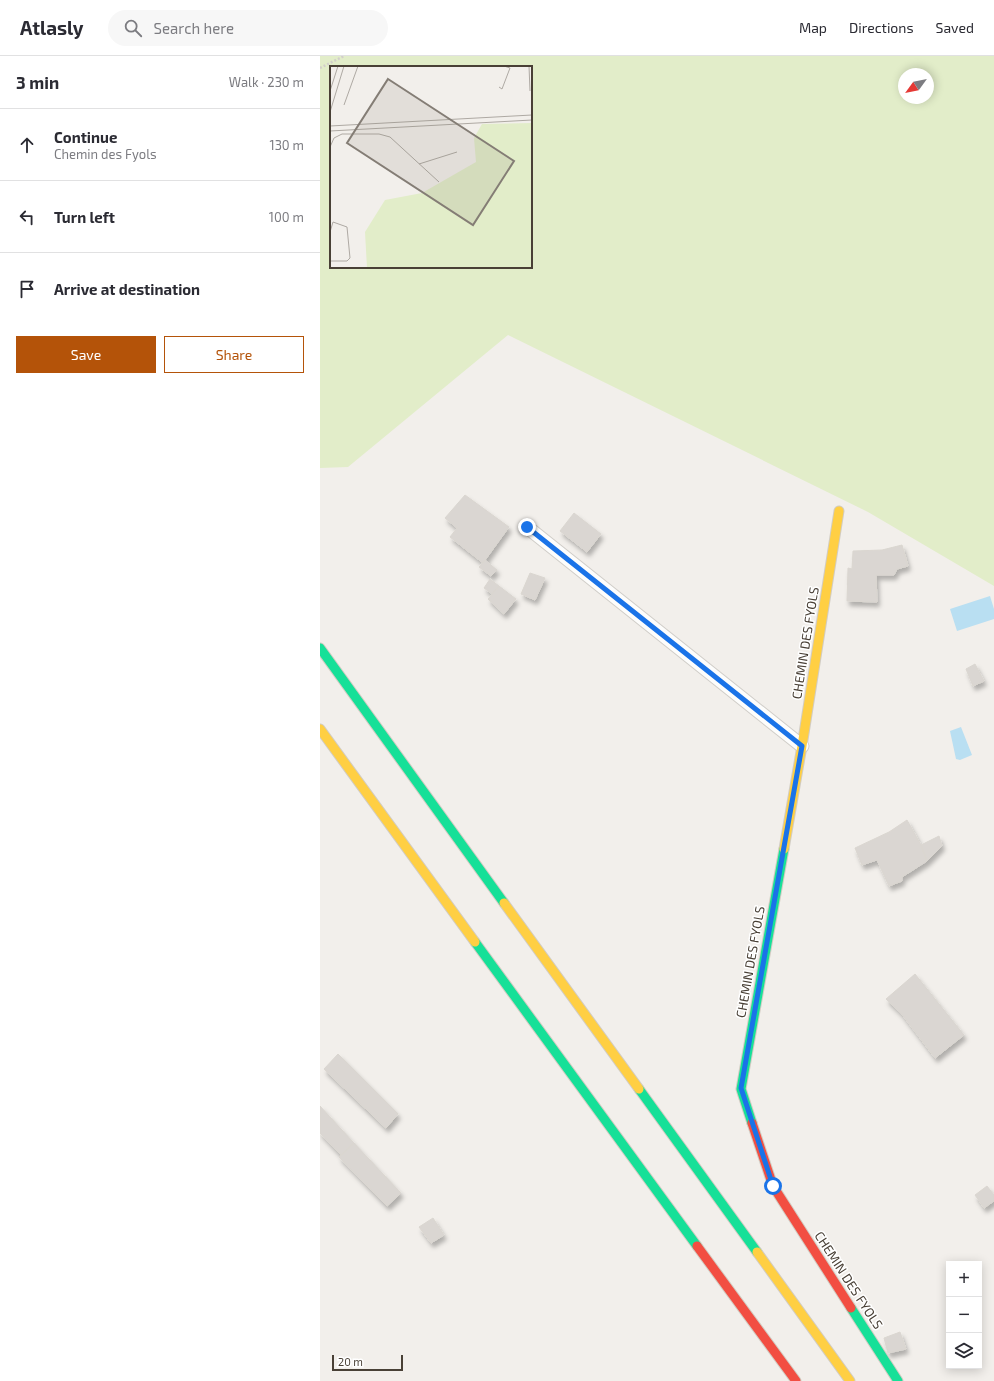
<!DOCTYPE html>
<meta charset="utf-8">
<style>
:root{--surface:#fff;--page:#f7f7f7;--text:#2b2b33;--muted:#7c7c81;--line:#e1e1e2;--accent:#b45309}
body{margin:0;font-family:"Exo 2",sans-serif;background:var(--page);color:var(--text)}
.controls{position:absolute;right:12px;bottom:12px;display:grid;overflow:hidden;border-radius:0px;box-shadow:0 2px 10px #0003}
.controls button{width:36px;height:36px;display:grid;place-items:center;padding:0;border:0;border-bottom:1px solid var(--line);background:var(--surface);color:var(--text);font:20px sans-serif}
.compass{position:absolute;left:578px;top:12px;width:36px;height:36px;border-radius:50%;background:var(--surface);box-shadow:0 2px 10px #0003;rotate:237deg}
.scale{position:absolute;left:12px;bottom:10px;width:71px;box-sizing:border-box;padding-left:4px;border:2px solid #494036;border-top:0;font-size:11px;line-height:14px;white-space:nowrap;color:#494036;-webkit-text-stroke:3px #fff;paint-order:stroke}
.stop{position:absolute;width:12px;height:12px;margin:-9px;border:3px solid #1a73e8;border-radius:50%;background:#fff}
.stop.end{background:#1a73e8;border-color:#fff;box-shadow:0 1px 4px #0008}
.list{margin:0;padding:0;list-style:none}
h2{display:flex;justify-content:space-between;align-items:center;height:52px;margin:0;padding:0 16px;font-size:17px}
h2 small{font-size:13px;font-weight:400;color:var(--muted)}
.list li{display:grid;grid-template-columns:26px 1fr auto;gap:12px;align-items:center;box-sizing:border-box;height:72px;padding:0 16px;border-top:1px solid var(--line)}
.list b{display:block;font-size:15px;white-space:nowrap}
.list p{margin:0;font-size:13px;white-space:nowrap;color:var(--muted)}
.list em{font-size:13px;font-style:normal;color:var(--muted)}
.actions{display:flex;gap:8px;padding:12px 16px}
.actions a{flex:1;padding:9px 0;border:1px solid var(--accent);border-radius:0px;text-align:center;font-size:14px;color:var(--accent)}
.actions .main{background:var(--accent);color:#fff}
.icon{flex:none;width:22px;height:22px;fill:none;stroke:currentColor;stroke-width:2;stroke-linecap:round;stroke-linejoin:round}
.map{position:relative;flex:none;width:674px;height:1325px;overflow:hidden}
header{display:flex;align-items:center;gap:24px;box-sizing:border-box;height:56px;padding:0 20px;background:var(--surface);border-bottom:1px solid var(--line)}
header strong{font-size:19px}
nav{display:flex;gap:22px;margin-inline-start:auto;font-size:14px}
.search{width:280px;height:36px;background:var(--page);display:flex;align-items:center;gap:10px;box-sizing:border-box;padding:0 14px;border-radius:22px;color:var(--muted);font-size:15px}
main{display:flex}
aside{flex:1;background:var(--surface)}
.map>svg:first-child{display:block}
.green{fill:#e2edc9;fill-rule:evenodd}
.water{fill:#b9dff2}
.building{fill:#dad6d2;stroke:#dad6d0;filter:url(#shadow)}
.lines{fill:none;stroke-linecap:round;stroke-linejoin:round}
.lane-casing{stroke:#d0cdc8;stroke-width:15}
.fast-casing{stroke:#d2ccc2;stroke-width:11}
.slow-casing{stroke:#d2ccc2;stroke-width:11}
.jam-casing{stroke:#d2ccc2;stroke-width:11}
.path{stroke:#d2cfca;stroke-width:2.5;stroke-dasharray:2 2;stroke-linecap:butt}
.lane{stroke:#fdfdfc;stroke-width:13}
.fast{stroke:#16e098;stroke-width:9}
.slow{stroke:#ffcf43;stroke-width:9}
.jam{stroke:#f24e42;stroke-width:9}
.route{stroke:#1a73e8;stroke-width:5}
.labels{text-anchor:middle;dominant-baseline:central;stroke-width:3;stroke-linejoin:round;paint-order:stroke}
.street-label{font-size:13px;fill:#494036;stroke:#fff}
.inset-road{fill:none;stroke:#aea9a3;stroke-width:1}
.view{fill:#847d75;fill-opacity:0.15;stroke:#847d75;stroke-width:2}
.inset-edge{fill:none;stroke:#494036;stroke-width:2}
</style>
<header>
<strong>Atlasly</strong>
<div class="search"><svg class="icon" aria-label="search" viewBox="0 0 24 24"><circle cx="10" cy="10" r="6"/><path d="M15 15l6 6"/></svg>Search here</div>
<nav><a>Map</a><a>Directions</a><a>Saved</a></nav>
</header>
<main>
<aside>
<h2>3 min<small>Walk · 230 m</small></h2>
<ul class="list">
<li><svg class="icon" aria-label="ahead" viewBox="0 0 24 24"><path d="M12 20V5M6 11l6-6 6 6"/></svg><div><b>Continue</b><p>Chemin des Fyols</p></div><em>130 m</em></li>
<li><svg class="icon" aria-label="left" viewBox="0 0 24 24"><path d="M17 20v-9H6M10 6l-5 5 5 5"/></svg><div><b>Turn left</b></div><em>100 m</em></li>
<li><svg class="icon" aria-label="arrive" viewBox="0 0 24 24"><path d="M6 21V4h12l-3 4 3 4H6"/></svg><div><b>Arrive at destination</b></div></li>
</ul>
<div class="actions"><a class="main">Save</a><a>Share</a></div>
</aside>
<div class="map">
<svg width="674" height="1325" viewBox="0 0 674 1325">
<defs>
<filter id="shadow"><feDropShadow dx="2.5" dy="4.5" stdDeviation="2" flood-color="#0004"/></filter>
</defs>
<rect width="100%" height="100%" fill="#f2efeb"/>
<!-- green -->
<path class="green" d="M0,0H674V530L548,456L188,279L28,411L0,412ZM11,11H211V211H11ZM584,18H608V42H584Z"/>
<!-- water -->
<path class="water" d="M670,540L674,553V563L637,575L630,553Z
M641,671L652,699L640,704L636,703L630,675Z"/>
<!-- building -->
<path class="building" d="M145,439L189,471L163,507L130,481L137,472L125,462Z
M254,457L281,478L267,496L240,475Z
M582,489L588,510L577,513L574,519H556L557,546L527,545L528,512L532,513L533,495L562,494Z
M165,504L177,514L171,520L159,511Z
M210,517L225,522L215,544L201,538Z
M170,523L179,530L172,538L164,532Z
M179,530L196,543L184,558L168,543Z
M655,608L664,625L653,630L646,613Z
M587,764L601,789L607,805L582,821V825L569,830L557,804L542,809L535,792L569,776Z
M619,780L622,790L607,805L601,789Z
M595,918L644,979L615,1002L581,957L566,943Z
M18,998L78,1058L66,1072L4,1013Z
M0,1050L34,1087L21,1099L0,1077Z
M34,1087L81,1137L67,1150L19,1101Z
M667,1130L674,1139V1145L664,1152L655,1139Z
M113,1162L124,1179L111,1187L99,1171Z
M580,1276L586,1293L568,1297L564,1282Z"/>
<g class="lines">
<defs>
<path id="lane" d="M207,471L482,690"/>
<path id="fast" d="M0,592L184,847
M155,886L377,1190
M319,1033L437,1196
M432,1067L421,1033L464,793
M531,1252L578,1325"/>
<path id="slow" d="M0,673L155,886
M464,793L482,690L519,455
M184,847L319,1033
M437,1196L530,1325"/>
<path id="jam" d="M432,1067L453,1130L531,1252
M377,1190L476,1325"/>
</defs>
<!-- lane casing -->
<use href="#lane" class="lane-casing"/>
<!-- fast casing -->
<use href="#fast" class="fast-casing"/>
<!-- slow casing -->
<use href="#slow" class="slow-casing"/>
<!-- jam casing -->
<use href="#jam" class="jam-casing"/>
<!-- path -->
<path class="path" d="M0,12L24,0"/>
<!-- lane -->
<use href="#lane" class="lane"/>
<!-- fast -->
<use href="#fast" class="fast"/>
<!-- slow -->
<use href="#slow" class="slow"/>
<!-- jam -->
<use href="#jam" class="jam"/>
</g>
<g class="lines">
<!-- route -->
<path class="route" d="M207,471L482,690L421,1032L453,1130"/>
</g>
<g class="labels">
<!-- street labels -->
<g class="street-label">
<text transform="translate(485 587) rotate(-81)">CHEMIN DES FYOLS</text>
<text transform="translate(430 906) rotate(-80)">CHEMIN DES FYOLS</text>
<text transform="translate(529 1224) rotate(57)">CHEMIN DES FYOLS</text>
</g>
</g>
<!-- overview -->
<g transform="translate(10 10)">
<rect width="202" height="202" fill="#f2efeb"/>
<path d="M202,57V202H37L35,166L55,134L92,127L146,96L144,72L152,58Z" fill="#e2edc9"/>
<path class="inset-road" d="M199,0L200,25M169,21L172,23L180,2L174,0M0,25L8,0M14,39L28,0M0,46L14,0M0,60L202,49M0,65L202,54M0,81L4,72L12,68H49L60,71L109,116M89,98L127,86M0,166L3,156L17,161L20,192L17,195H0"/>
<path class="view" d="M58,13L184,95L143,159L17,77Z"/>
<rect width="202" height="202" class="inset-edge"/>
</g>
</svg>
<div class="controls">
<button>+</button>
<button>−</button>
<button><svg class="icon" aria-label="layers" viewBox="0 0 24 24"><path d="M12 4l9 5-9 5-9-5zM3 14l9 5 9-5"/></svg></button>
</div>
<svg class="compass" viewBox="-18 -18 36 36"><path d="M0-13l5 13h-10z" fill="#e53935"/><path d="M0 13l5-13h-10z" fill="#7c7c81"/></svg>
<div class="scale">20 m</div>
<div class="stop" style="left:453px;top:1130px"></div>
<div class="stop end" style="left:207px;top:471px"></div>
</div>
</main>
